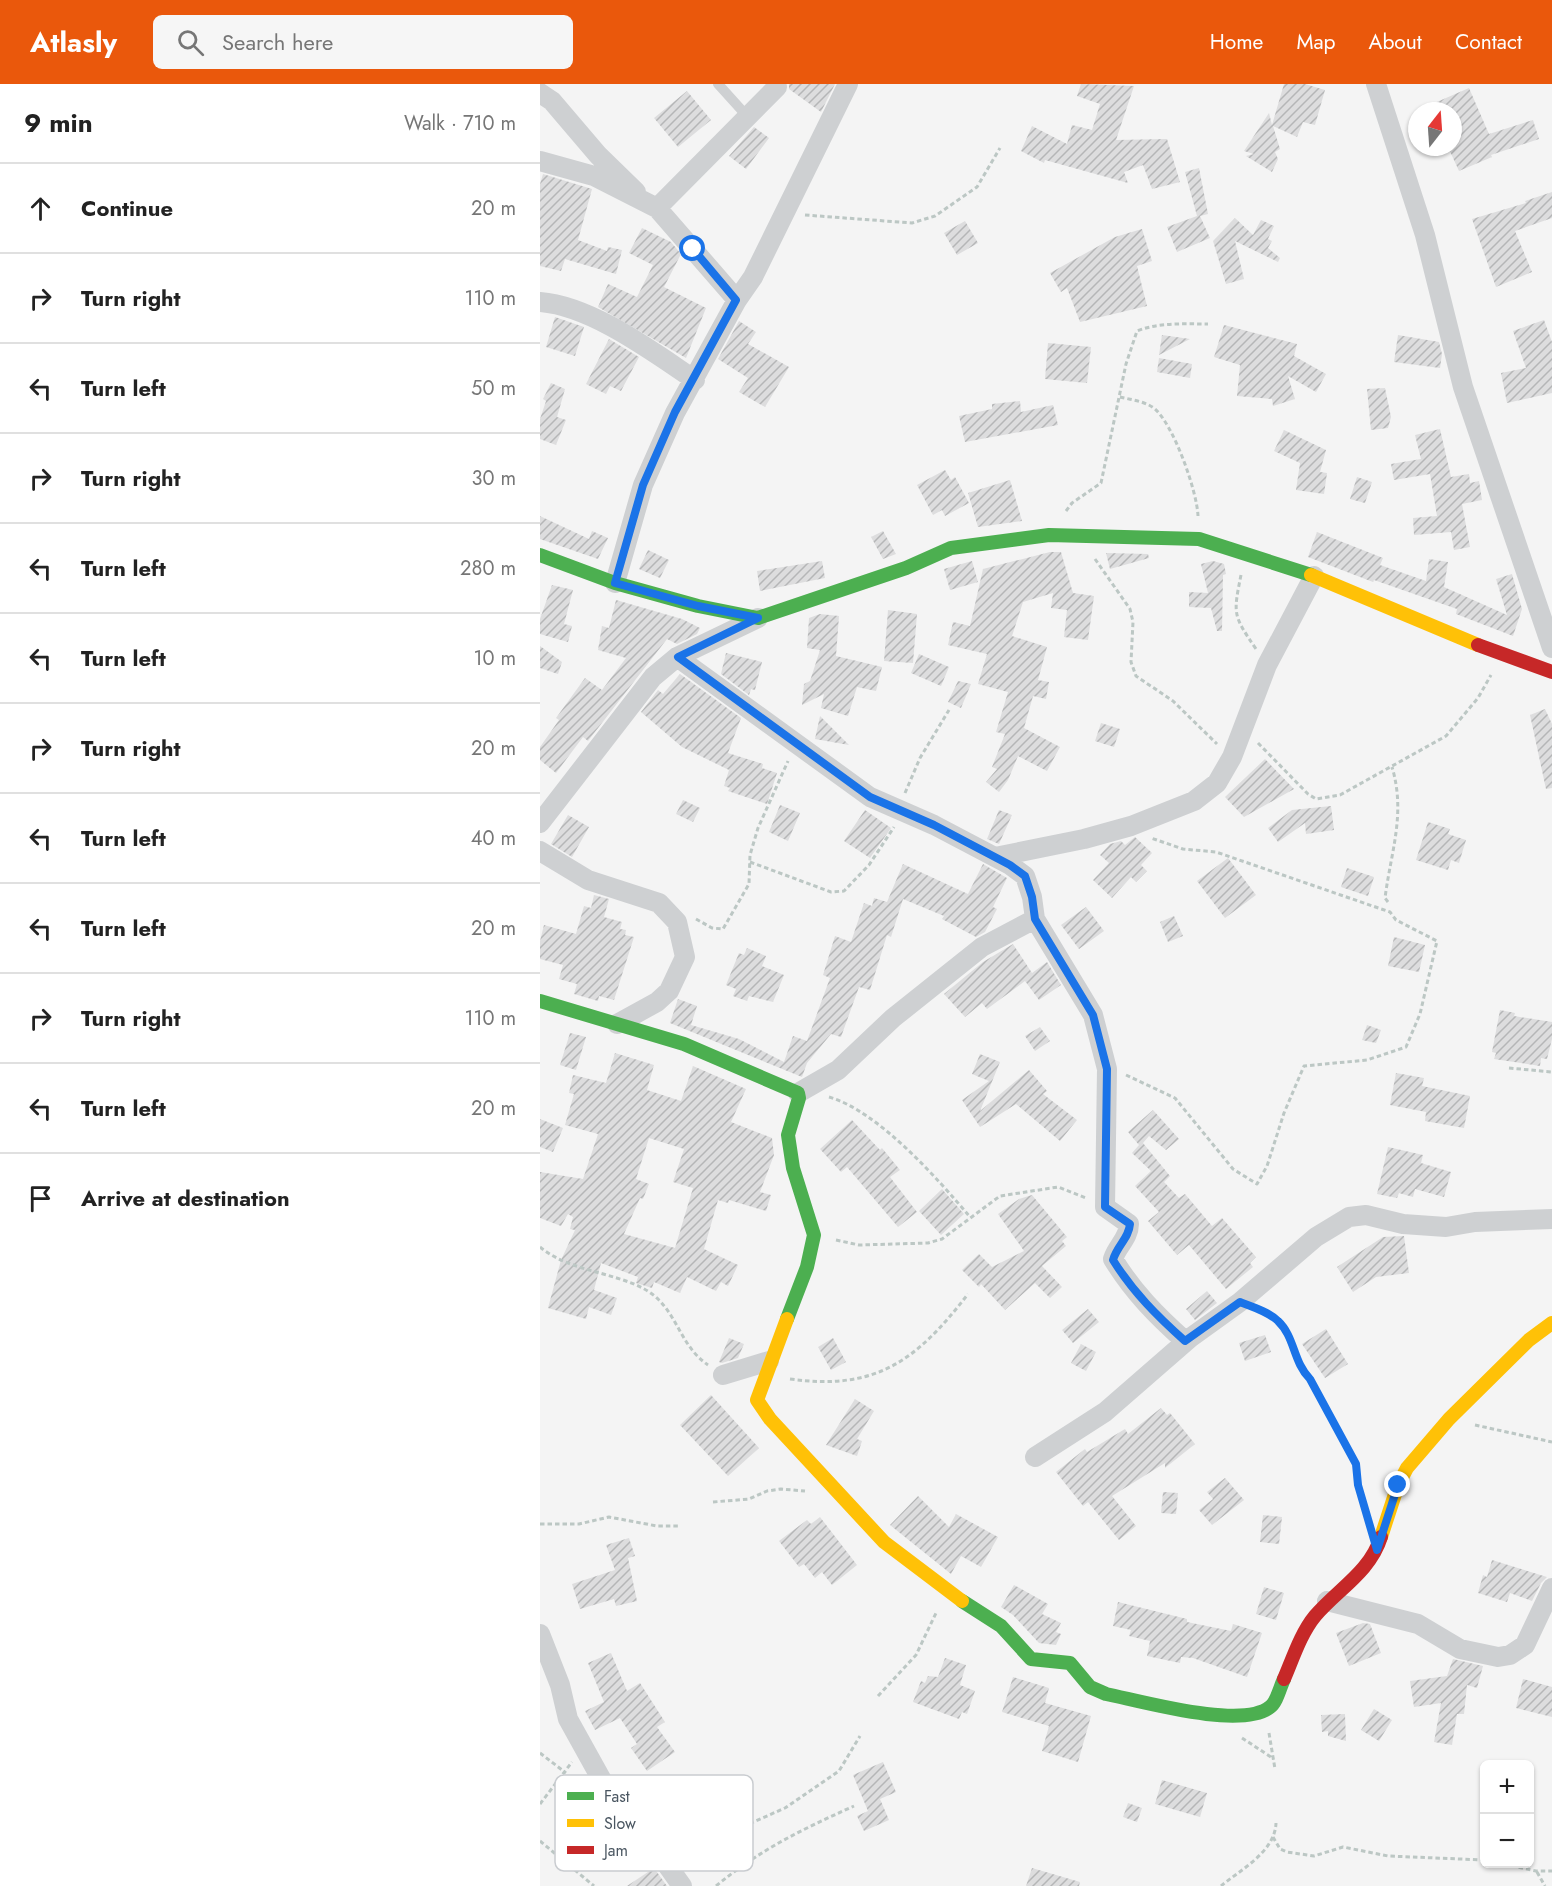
<!DOCTYPE html>
<meta charset="utf-8">
<style>
:root{--surface:#fff;--page:#f6f6f6;--text:#222;--muted:#767676;--line:#e0e0e0;--accent:#ea580c}
body{margin:0;font-family:Jost,sans-serif;background:var(--page);color:var(--text)}
.controls{position:absolute;right:18px;bottom:18px;display:grid;overflow:hidden;border-radius:9px;box-shadow:0 2px 4px #0004}
.controls button{width:54px;height:54px;display:grid;place-items:center;padding:0;border:0;border-bottom:2px solid var(--line);background:var(--surface);color:var(--text);font:30px sans-serif}
.compass{position:absolute;left:868px;top:18px;width:54px;height:54px;border-radius:50%;background:var(--surface);box-shadow:0 2px 4px #0004;rotate:17deg}
.stop{position:absolute;width:18px;height:18px;margin:-14px;border:4px solid #1a73e8;border-radius:50%;background:#fff}
.stop.end{background:#1a73e8;border-color:#fff;box-shadow:0 2px 6px #0008}
.list{margin:0;padding:0;list-style:none}
h2{display:flex;justify-content:space-between;align-items:center;height:78px;margin:0;padding:0 24px;font-size:26px}
h2 small{font-size:20px;font-weight:400;color:var(--muted)}
.list li{display:grid;grid-template-columns:39px 1fr auto;gap:18px;align-items:center;box-sizing:border-box;height:90px;padding:0 24px;border-top:2px solid var(--line)}
.list b{display:block;font-size:22px;white-space:nowrap}
.list em{font-size:20px;font-style:normal;color:var(--muted)}
.icon{flex:none;width:33px;height:33px;fill:none;stroke:currentColor;stroke-width:2;stroke-linecap:round;stroke-linejoin:round}
.map{position:relative;flex:none;width:1012px;height:1802px;overflow:hidden}
header{display:flex;align-items:center;gap:36px;box-sizing:border-box;height:84px;padding:0 30px;background:var(--accent);color:#fff}
header strong{font-size:28px}
nav{display:flex;gap:33px;margin-inline-start:auto;font-size:21px}
.search{width:420px;height:54px;background:var(--page);display:flex;align-items:center;gap:15px;box-sizing:border-box;padding:0 21px;border-radius:9px;color:var(--muted);font-size:22px}
main{display:flex}
aside{flex:1;background:var(--surface)}
.map>svg:first-child{display:block}
.building{fill:url(#building-hatch);fill-rule:evenodd}
.lines{fill:none;stroke-linecap:round;stroke-linejoin:round}
.path{stroke:#bcc7c4;stroke-width:3;stroke-dasharray:4.5 3;stroke-linecap:butt}
.lane{stroke:#ced0d2;stroke-width:10}
.street{stroke:#ced0d2;stroke-width:20}
.fast{stroke:#4caf50;stroke-width:14}
.slow{stroke:#ffc107;stroke-width:14}
.jam{stroke:#c62828;stroke-width:14}
.route{stroke:#1a73e8;stroke-width:8}
.key{fill:#fff;stroke:#c9ccd0;stroke-width:1.5}
.key-label{font-size:16px;fill:#4a5661}
</style>
<header>
<strong>Atlasly</strong>
<div class="search"><svg class="icon" aria-label="search" viewBox="0 0 24 24"><circle cx="10" cy="10" r="6"/><path d="M15 15l6 6"/></svg>Search here</div>
<nav><a>Home</a><a>Map</a><a>About</a><a>Contact</a></nav>
</header>
<main>
<aside>
<h2>9 min<small>Walk · 710 m</small></h2>
<ul class="list">
<li><svg class="icon" aria-label="ahead" viewBox="0 0 24 24"><path d="M12 20V5M6 11l6-6 6 6"/></svg><div><b>Continue</b></div><em>20 m</em></li>
<li><svg class="icon" aria-label="right" viewBox="0 0 24 24"><path d="M7 20v-9h11M14 6l5 5-5 5"/></svg><div><b>Turn right</b></div><em>110 m</em></li>
<li><svg class="icon" aria-label="left" viewBox="0 0 24 24"><path d="M17 20v-9H6M10 6l-5 5 5 5"/></svg><div><b>Turn left</b></div><em>50 m</em></li>
<li><svg class="icon" aria-label="right" viewBox="0 0 24 24"><path d="M7 20v-9h11M14 6l5 5-5 5"/></svg><div><b>Turn right</b></div><em>30 m</em></li>
<li><svg class="icon" aria-label="left" viewBox="0 0 24 24"><path d="M17 20v-9H6M10 6l-5 5 5 5"/></svg><div><b>Turn left</b></div><em>280 m</em></li>
<li><svg class="icon" aria-label="left" viewBox="0 0 24 24"><path d="M17 20v-9H6M10 6l-5 5 5 5"/></svg><div><b>Turn left</b></div><em>10 m</em></li>
<li><svg class="icon" aria-label="right" viewBox="0 0 24 24"><path d="M7 20v-9h11M14 6l5 5-5 5"/></svg><div><b>Turn right</b></div><em>20 m</em></li>
<li><svg class="icon" aria-label="left" viewBox="0 0 24 24"><path d="M17 20v-9H6M10 6l-5 5 5 5"/></svg><div><b>Turn left</b></div><em>40 m</em></li>
<li><svg class="icon" aria-label="left" viewBox="0 0 24 24"><path d="M17 20v-9H6M10 6l-5 5 5 5"/></svg><div><b>Turn left</b></div><em>20 m</em></li>
<li><svg class="icon" aria-label="right" viewBox="0 0 24 24"><path d="M7 20v-9h11M14 6l5 5-5 5"/></svg><div><b>Turn right</b></div><em>110 m</em></li>
<li><svg class="icon" aria-label="left" viewBox="0 0 24 24"><path d="M17 20v-9H6M10 6l-5 5 5 5"/></svg><div><b>Turn left</b></div><em>20 m</em></li>
<li><svg class="icon" aria-label="arrive" viewBox="0 0 24 24"><path d="M6 21V4h12l-3 4 3 4H6"/></svg><div><b>Arrive at destination</b></div></li>
</ul>
</aside>
<div class="map">
<svg width="1012" height="1802" viewBox="0 0 1012 1802">
<defs>
<pattern id="building-hatch" width="6" height="6" patternUnits="userSpaceOnUse" patternTransform="scale(1.5)"><rect width="6" height="6" fill="#ddddde"/><path d="M-1 1l2-2M0 6l6-6M5 7l2-2" fill="none" stroke="#b5b6b7"/></pattern>
</defs>
<rect width="100%" height="100%" fill="#f4f4f4"/>
<!-- building -->
<path class="building" d="M249,0H295L281,28L249,5Z
M541,0L594,2L576,56L627,55L640,98L612,105L603,81L584,88L588,99L505,76L504,79L481,67L492,42L527,60L532,41L552,46L560,20L537,12Z
M744,0H765L785,6L775,41L763,38L757,53L733,42L740,65L735,68L738,75L732,88L706,72L714,70L704,67L729,29L732,41Z
M929,4L949,50L993,36L999,55L951,71L952,73L919,87L908,63H913V27H876Z
M147,7L171,36L138,63L114,34Z
M214,43L229,54L206,85L189,72Z
M659,84L668,130L660,132L670,154L637,168L627,143L657,132L645,88Z
M3,90L52,105L38,156L67,167L68,163L82,166L76,190L25,175L21,187L0,182V100Z
M1012,108V134L975,147L992,188L956,203L932,135L986,119L985,117Z
M695,134L713,151L721,136L734,142L728,155L732,157L728,164L740,174L738,178L695,157L704,195L686,200L673,157Z
M425,137L438,159L417,171L404,149Z
M102,144L131,158L141,170L124,203L166,224L146,274L58,223L68,200L97,213L113,181L89,169Z
M602,145L612,177L597,182L607,222L540,238L527,204L521,208L510,189L575,153Z
M15,233L44,243L35,272L6,263Z
M1004,236L1012,258V309L967,319L961,289L986,284L973,247Z
M199,237L216,248L208,260L249,283L225,323L199,308L208,294L178,275Z
M684,241L757,260L754,272L786,290L776,308L748,292L755,315L733,322L732,315L697,312L700,281L674,273Z
M622,251L650,255L619,271Z
M858,251L899,258L902,270L900,284L854,278Z
M69,255L99,273L81,307L70,302L66,310L46,300Z
M508,259L551,263L547,299L505,295Z
M619,274L652,280L650,294L617,288Z
M11,299L25,305L17,333L26,336L16,361L0,355V335L6,317L3,315Z
M845,304L851,333L848,344L831,346L827,305Z
M480,317L481,328L513,321L518,341L425,358L419,332L452,325V320Z
M900,345L911,393L929,390L930,399L939,397L942,416L922,420L930,463L914,466L911,448L874,451L873,434L897,432L890,390L854,396L851,380L881,375L875,351Z
M744,346L786,366L780,388L787,389L784,410L756,406L760,379L734,367Z
M405,386L411,396L415,393L429,419L405,432L402,426L393,431L377,401Z
M817,393L832,398L825,419L810,415Z
M470,396L482,437L438,443L428,409Z
M0,432L49,455L52,447L68,454L58,475L0,455Z
M343,447L356,470L343,475L331,453Z
M777,448L843,474L840,481L886,497L889,475L908,478L904,503L967,531L956,495L972,490L982,525L973,552L916,530L917,525L834,496L833,498L768,473Z
M108,466L129,476L120,494L99,485Z
M510,468H521L533,509L554,512L548,556L524,553L527,526L511,524L513,509L483,518L472,552L507,563L498,596L509,598L506,615L493,612L484,644L520,663L507,687L478,672L468,696L459,708L446,698L457,685L452,683L465,650L456,648L468,608L438,600L447,570L408,561L413,538L430,542L443,485Z
M566,469L608,470L609,474L570,485Z
M282,477L285,494L220,507L217,487Z
M432,477L438,498L410,506L404,485Z
M673,477L684,480L686,490L683,491L682,547H677L671,524L649,523V508L668,509L661,480Z
M12,501L33,506L24,540L32,542L28,558L0,550V535Z
M76,516L142,535L160,544L157,550L137,560L127,555L48,657L43,653L16,689L0,676V663L19,636L16,634L45,594L62,606L86,574L58,566L62,542L69,544Z
M348,526L377,530L373,579L344,577Z
M280,530L299,532L296,572L342,583L336,607L317,603L308,632L281,624L284,610L262,621L264,600L270,597L280,566L267,564L269,534Z
M0,562L22,578L18,590L0,584Z
M186,569L222,578L215,606L211,605L209,611L181,590Z
M379,570L409,583L401,602L371,589Z
M140,590L201,634L188,669L223,680L222,684L237,689L227,720L188,707L190,704L184,702L189,686L142,663L101,628L118,606L123,610Z
M418,597L431,600L421,624L408,618Z
M1005,625L1012,640V704L1006,705L990,631Z
M280,632L309,661L275,655Z
M561,639L580,645L574,663L555,657Z
M725,675L754,705L704,733L685,713Z
M143,716L160,724L153,738L136,730Z
M240,721L260,729L248,757L229,748Z
M791,722L794,746L766,750L765,739L738,758L728,744L752,726Z
M325,726L351,744L330,774L304,757Z
M459,726L472,731L459,760L447,755Z
M28,731L49,743L32,773L11,760Z
M888,738L910,745L908,750L926,756L919,779L911,776L908,786L876,776Z
M595,753L612,769L601,781L607,787L596,798L591,793L572,814L553,796L569,779L560,771L570,760L581,757L585,761Z
M688,774L716,811L685,834L657,797Z
M363,780L428,810L443,780L467,794L453,823L457,825L445,848L436,853L402,835L404,832L363,815L351,853L347,851L330,906L319,903L301,953L291,950L267,979L262,993L130,939L138,915L157,922L151,941L199,955L244,978L253,952L267,957L290,894L283,891L295,852L311,858L324,819L332,822L334,814L347,818Z
M807,784L834,793L828,812L801,803Z
M54,811L69,815L64,833L82,838L80,845L86,846L85,851L94,853L74,916L59,912L58,917L34,910L37,900L19,895L23,881L0,875V857L4,841L36,850L44,822L51,824Z
M546,823L564,847L539,865L521,841Z
M634,832L643,852L628,858L620,838Z
M854,853L885,861L879,888L848,882Z
M473,860L492,889L507,878L521,901L499,916L485,897L447,925L442,919L425,933L404,910L443,878Z
M207,864L226,872L222,882L244,891L233,918L209,912L207,917L193,912L196,905L186,901L199,869L204,871Z
M960,926L975,929L974,932L1012,938V955L1007,975L1001,974L1000,982L954,975L956,969L952,968Z
M827,941L841,946L836,959L822,956Z
M500,943L510,957L495,967L485,952Z
M30,949L46,953L36,986L20,981Z
M75,969L114,981L107,1006L141,1017L153,982L206,1005L191,1038L232,1054L234,1071L220,1108L231,1111L226,1127L189,1116L188,1119L178,1116L164,1165L198,1181L188,1202L181,1198L176,1207L147,1193L140,1209L114,1198L112,1204L96,1199L98,1193L61,1179L54,1206L77,1214L71,1231L49,1223L46,1235L8,1224L21,1176L35,1146L30,1145L33,1133L28,1130L21,1142L0,1134V1088L43,1095L58,1050L25,1041L34,1010L29,1009L33,991L66,999ZM109,1054L144,1065L133,1098L153,1104L135,1164L84,1150L100,1114L103,1115L109,1100L96,1095Z
M440,970L460,978L440,1027L489,986L507,1007L503,1010L537,1036L520,1057L476,1020L440,1043L422,1016L449,997L432,990Z
M856,989L884,994L882,1002L930,1012L924,1044L885,1037L886,1028L850,1021Z
M613,1026L639,1055L626,1066L609,1052L603,1059L630,1092L624,1098L639,1114L645,1110L672,1142L682,1134L716,1173L710,1179L713,1183L686,1205L649,1161L637,1171L608,1137L619,1128L595,1102L611,1087L592,1069L599,1061L588,1048Z
M0,1035L23,1044L13,1068L0,1063Z
M312,1036L340,1066L342,1064L360,1086L350,1093L377,1128L358,1143L307,1083L301,1088L280,1065Z
M848,1063L883,1071L881,1079L911,1088L904,1113L875,1105L873,1113L859,1109L857,1114L837,1110Z
M402,1105L424,1130L401,1151L379,1127Z
M492,1111L527,1153L522,1157L526,1162L502,1182L522,1203L510,1214L495,1199L465,1226L441,1200L439,1203L422,1186L439,1170L452,1183L484,1167L458,1130L479,1115Z
M864,1152L869,1189L836,1193L813,1208L797,1183L843,1153Z
M667,1207L677,1219L655,1236L646,1225Z
M548,1225L559,1238L533,1259L522,1246Z
M786,1245L808,1280L785,1294L762,1260Z
M725,1251L731,1268L705,1277L699,1259Z
M189,1254L204,1260L198,1274L182,1279L179,1278Z
M293,1254L306,1278L291,1286L278,1263Z
M541,1260L556,1268L546,1287L531,1279Z
M171,1311L219,1364L188,1392L140,1341Z
M315,1315L334,1327L317,1355L322,1357L317,1372L286,1361Z
M621,1324L627,1331L630,1329L655,1360L625,1384V1379L572,1412L596,1442L579,1456L548,1418L543,1422L516,1388L545,1365L547,1368L585,1345L588,1350Z
M685,1394L704,1416L672,1441L659,1426L673,1415L667,1408Z
M623,1408L638,1409L636,1430L621,1429Z
M378,1412L409,1443L416,1430L458,1453L441,1483L421,1472L411,1490L350,1441Z
M723,1431L742,1433L739,1460L720,1458Z
M280,1433L317,1481L292,1501L282,1488L275,1494L264,1480L259,1483L239,1457L267,1436L271,1440Z
M89,1454L95,1472L88,1474L97,1517L76,1522L74,1515L40,1525L32,1500L75,1486L66,1461Z
M952,1476L1007,1493L1001,1499L992,1517L970,1509L967,1518L938,1509L943,1491L947,1493Z
M474,1501L508,1520L502,1530L521,1539L516,1548L521,1550L516,1561L499,1559L473,1531L461,1523Z
M724,1503L744,1509L736,1536L716,1530Z
M578,1518L647,1535V1538L691,1547L693,1540L722,1549L707,1593L653,1574L641,1573L640,1579L607,1572L610,1557L589,1552L591,1546L573,1542Z
M823,1539L830,1540L841,1569L809,1582L796,1549Z
M71,1569L87,1607L100,1599L125,1638L117,1643L135,1668L107,1687L91,1664L97,1660L80,1634L55,1646L45,1627L64,1618L48,1579Z
M405,1574L426,1581L420,1601L435,1607L427,1630L422,1628L419,1635L373,1618L381,1597L385,1599L388,1592L398,1593Z
M913,1575L943,1582L937,1604L927,1601L924,1630H917L912,1661L894,1658L901,1619L874,1623L870,1597L907,1592Z
M473,1593L509,1604L505,1619L551,1632L538,1678L502,1667L509,1642L462,1628Z
M983,1595L1012,1603V1633L976,1624Z
M834,1625L852,1636L839,1657L821,1646Z
M805,1630L806,1657L788,1652V1647L782,1648L781,1631Z
M343,1678L356,1708L340,1715L349,1736L324,1747L317,1732L328,1727L313,1691Z
M622,1696L667,1709L660,1733L615,1720Z
M588,1719L602,1724L597,1738L583,1733Z
M114,1784L127,1802H87Z
M492,1784L540,1798L539,1802H486Z"/>
<g class="lines">
<!-- path -->
<path class="path" d="M265,131L372,139L395,132L437,103L460,64
M580,313C592,316 605,317 615,325C634,342 657,407 658,432
M526,427L532,419L561,399L586,280L597,247C620,238 644,240 668,240
M555,475L590,525L593,538L591,578L596,592L633,617L677,660
M701,491C693,531 693,531 716,565
M718,659L768,710L776,715L800,711L906,652L938,614L951,591
M365,709L380,674L409,626
M210,778L291,808L304,807L329,781L354,743
M848,818L845,814C851,767 866,730 852,683
M156,835L172,844L183,845L209,800L210,771L218,744L248,677
M969,984L1012,988
M586,991L635,1014L693,1085L717,1100L727,1082L744,1029L764,982L827,976L866,963L880,930L897,857L856,836L850,828L676,768L643,765L611,754
M289,1013C338,1027 398,1095 430,1133
M296,1156L319,1161L388,1159L402,1155L460,1112L518,1103L546,1114
M0,1163C33,1191 90,1188 118,1215C139,1236 142,1263 168,1281
M719,1226C754,1241 746,1271 769,1295L810,1366L826,1422
M250,1295C337,1307 377,1276 428,1210
M935,1341L1012,1358
M173,1418L209,1415L227,1407L241,1405L265,1407
M0,1440H39L69,1433L117,1442H138
M338,1612L376,1571L397,1527
M729,1649L735,1685
M702,1654L734,1675
M0,1669L26,1689
M0,1720L32,1678
M733,1753L740,1765L747,1768L774,1772L803,1763L848,1772L945,1776
M0,1757L54,1802
M141,1770L245,1724L299,1687L320,1652
M964,1780L996,1787H1012
M997,1788L1005,1802
M176,1802C221,1765 261,1746 314,1722
M681,1802C700,1786 735,1768 736,1739"/>
<!-- lane -->
<path class="lane" d="M178,0L206,31"/>
<!-- street -->
<path class="street" d="M836,0L885,151L923,303L1012,564
M0,9L12,17L58,71L96,108
M0,77L54,92L117,124L197,216
M117,124L237,3
M0,218C52,222 113,268 155,296
M75,499L103,401L135,329L197,216L213,193L308,0
M137,573L330,713L394,741L470,781L485,792L492,813L495,835L553,931L567,985L565,1123L589,1140C589,1154 577,1162 573,1175C593,1208 617,1232 645,1257
M0,739L113,593L137,573L218,534
M0,767L48,796L119,819L137,838L145,873L129,907L117,918L77,940
M455,773L544,755L591,742L654,717L677,699L692,673L727,581L774,492
M258,1009L298,986L353,934L442,863L495,835
M183,1291L229,1277
M495,1373L565,1328L650,1254L700,1218L776,1153L809,1133L826,1131L863,1140L906,1143L935,1138L1012,1135
M787,1517L878,1540L920,1565L958,1573L970,1571L985,1561L1012,1504
M0,1550L20,1601L28,1635L63,1698L95,1736L142,1802"/>
<!-- fast -->
<path class="fast" d="M0,471L75,499L158,522L218,534L366,484L411,464L509,451L659,455L771,491
M0,917L144,960L258,1009L259,1014L248,1051L253,1084L274,1151L267,1183L247,1235
M422,1517L461,1542L491,1575L530,1579L550,1603L566,1610C601,1617 702,1646 730,1623C737,1618 740,1603 744,1595"/>
<!-- slow -->
<path class="slow" d="M771,491L938,561
M247,1235L217,1316L230,1335L344,1458L422,1517
M841,1453L858,1401L867,1384L909,1335L989,1256L1012,1239"/>
<!-- jam -->
<path class="jam" d="M938,561L1012,588
M744,1595C753,1574 761,1549 775,1532C798,1505 830,1488 841,1453"/>
</g>
<g class="lines">
<!-- route -->
<path class="route" d="M153,165L196,216L135,328L103,401L75,499L158,522L218,534L138,573L330,713L394,741L470,781L485,792L492,813L495,835L553,931L567,985L565,1123L590,1140C589,1154 577,1162 573,1176C593,1208 617,1232 645,1257L700,1218C713,1223 729,1228 738,1237C755,1253 753,1278 770,1295L816,1380L818,1401L837,1466L858,1401"/>
</g>
<!-- legend -->
<rect x="15" y="1691" width="198" height="96" rx="9" class="key"/>
<rect x="27" y="1708" width="27" height="8" fill="#4caf50"/>
<rect x="27" y="1735" width="27" height="8" fill="#ffc107"/>
<rect x="27" y="1762" width="27" height="8" fill="#c62828"/>
<g class="key-label">
<text x="64" y="1718">Fast</text>
<text x="64" y="1745">Slow</text>
<text x="64" y="1772">Jam</text>
</g>
</svg>
<div class="controls">
<button>+</button>
<button>−</button>
</div>
<svg class="compass" viewBox="-18 -18 36 36"><path d="M0-13l5 13h-10z" fill="#e53935"/><path d="M0 13l5-13h-10z" fill="#767676"/></svg>
<div class="stop" style="left:153px;top:165px"></div>
<div class="stop end" style="left:858px;top:1401px"></div>
</div>
</main>
